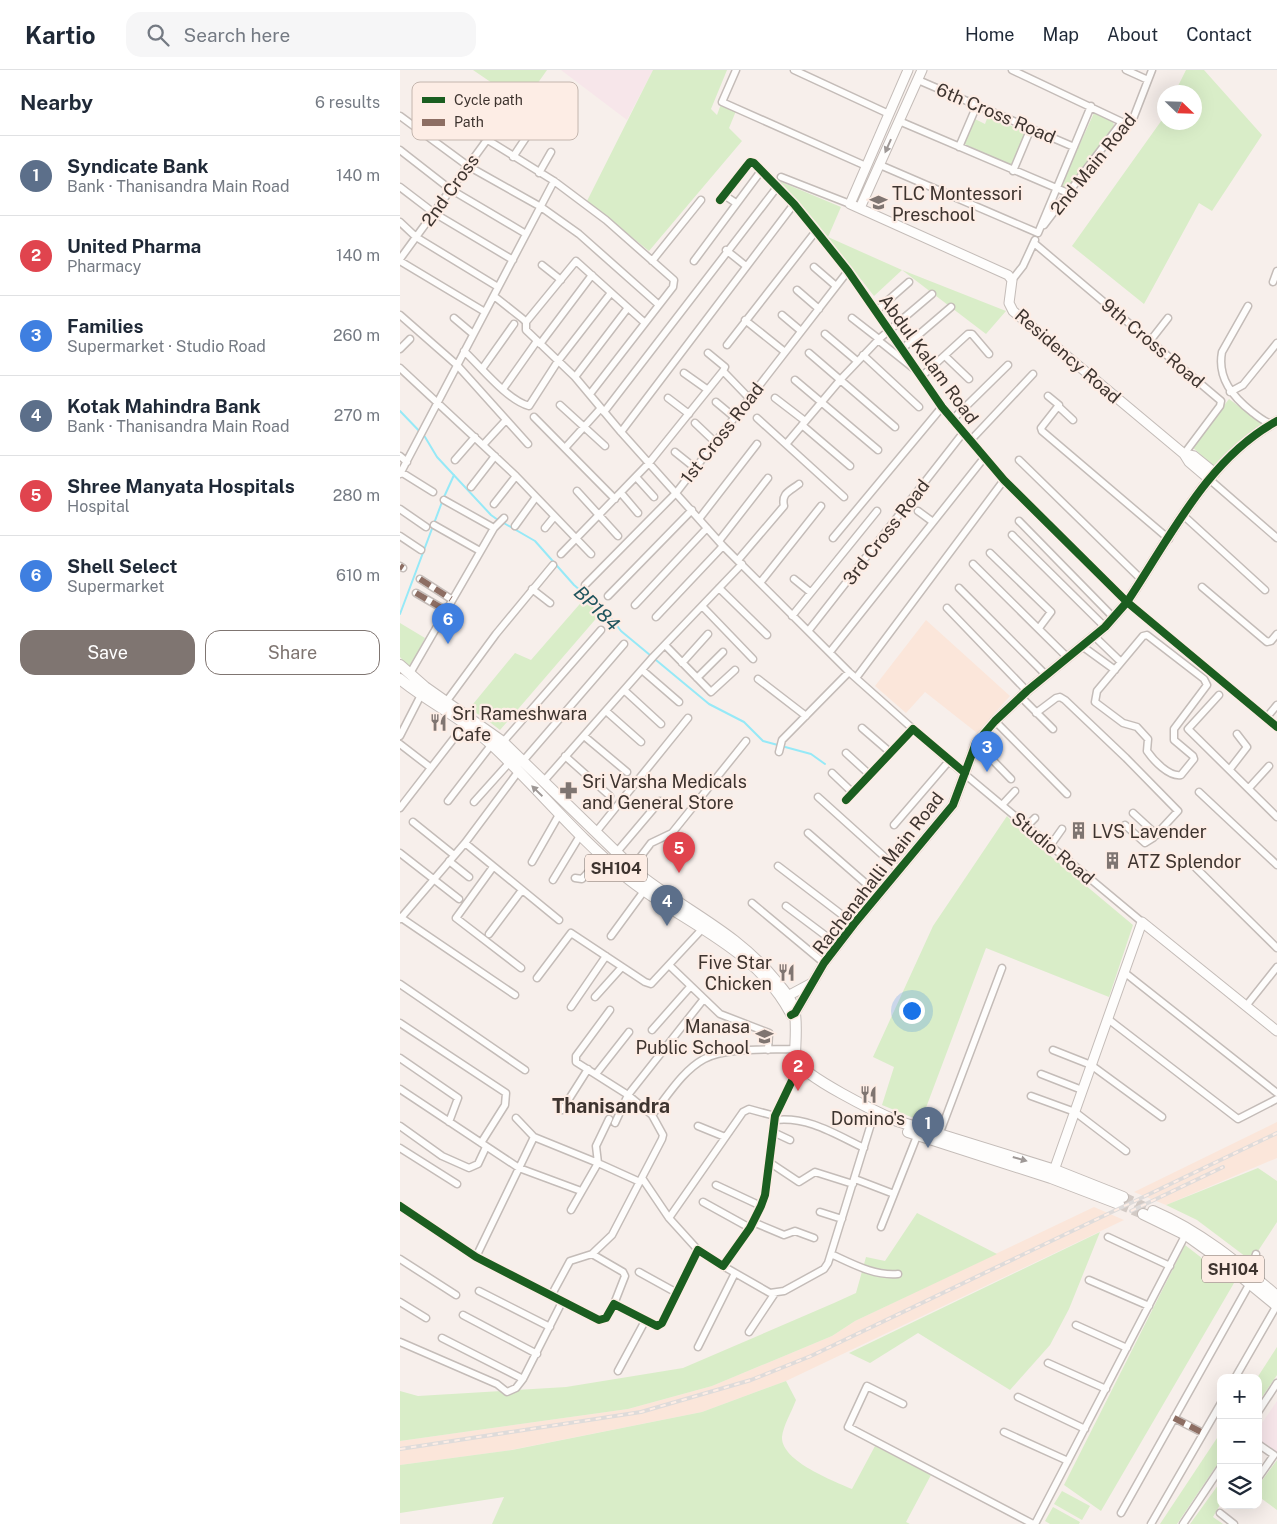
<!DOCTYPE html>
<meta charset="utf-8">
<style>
:root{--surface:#fff;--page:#f6f6f7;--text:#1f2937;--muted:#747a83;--line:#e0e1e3;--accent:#7f7571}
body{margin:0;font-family:"Public Sans",sans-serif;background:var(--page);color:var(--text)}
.controls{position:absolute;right:15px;bottom:15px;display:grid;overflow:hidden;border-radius:10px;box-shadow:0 5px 20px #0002}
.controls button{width:45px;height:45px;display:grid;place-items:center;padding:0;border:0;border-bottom:1px solid var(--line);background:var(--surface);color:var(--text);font:25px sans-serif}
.compass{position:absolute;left:757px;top:15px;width:45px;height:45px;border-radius:50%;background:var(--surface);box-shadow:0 5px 20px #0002;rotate:113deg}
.you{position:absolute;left:511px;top:940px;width:18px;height:18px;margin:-12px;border:4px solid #fff;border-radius:50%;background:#1a73e8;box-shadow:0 0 0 8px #1a73e833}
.badge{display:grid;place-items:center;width:32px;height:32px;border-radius:50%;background:var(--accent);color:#fff;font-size:16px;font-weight:700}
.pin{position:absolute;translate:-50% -41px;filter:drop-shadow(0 1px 2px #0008)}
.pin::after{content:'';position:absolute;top:26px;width:18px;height:15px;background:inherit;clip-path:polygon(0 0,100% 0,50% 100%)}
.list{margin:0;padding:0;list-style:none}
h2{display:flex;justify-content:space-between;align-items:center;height:65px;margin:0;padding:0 20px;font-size:21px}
h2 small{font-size:16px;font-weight:400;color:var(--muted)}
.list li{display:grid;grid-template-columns:32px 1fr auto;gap:15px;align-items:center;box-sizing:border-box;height:80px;padding:0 20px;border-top:1px solid var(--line)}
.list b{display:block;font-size:19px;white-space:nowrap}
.list p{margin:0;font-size:16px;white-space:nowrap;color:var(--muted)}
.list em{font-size:16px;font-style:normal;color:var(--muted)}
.actions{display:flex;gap:10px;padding:15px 20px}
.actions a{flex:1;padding:11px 0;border:1px solid var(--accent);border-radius:15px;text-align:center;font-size:18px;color:var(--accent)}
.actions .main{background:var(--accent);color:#fff}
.icon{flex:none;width:28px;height:28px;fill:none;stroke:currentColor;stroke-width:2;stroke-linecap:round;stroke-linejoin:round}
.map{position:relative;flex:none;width:877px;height:1454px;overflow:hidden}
header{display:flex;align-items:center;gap:30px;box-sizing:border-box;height:70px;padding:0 25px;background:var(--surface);border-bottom:1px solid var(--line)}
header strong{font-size:24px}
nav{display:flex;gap:28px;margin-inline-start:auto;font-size:18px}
.search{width:350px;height:45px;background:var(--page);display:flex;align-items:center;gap:12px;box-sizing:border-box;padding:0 18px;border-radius:15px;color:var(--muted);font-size:19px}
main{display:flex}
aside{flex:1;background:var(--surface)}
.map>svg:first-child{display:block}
.commercial{fill:#f7e6ea}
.built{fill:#fbe6da}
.green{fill:#d9edc8}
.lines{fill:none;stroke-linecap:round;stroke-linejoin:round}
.stream{stroke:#96e9f7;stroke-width:2}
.primary-tunnel{stroke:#d2cac5;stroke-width:10;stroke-dasharray:10 5;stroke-linecap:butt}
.street-casing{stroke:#c4bcb8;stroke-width:9}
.secondary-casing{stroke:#c4bcb8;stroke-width:11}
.primary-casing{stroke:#c4bcb8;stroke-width:12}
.street{stroke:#fefdfc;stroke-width:6}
.secondary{stroke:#fefdfc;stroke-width:9}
.primary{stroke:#fefdfc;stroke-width:10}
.rail-casing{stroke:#dedbda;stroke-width:4}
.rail{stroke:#fdede5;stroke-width:2;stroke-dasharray:5.5;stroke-linecap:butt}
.quiet{stroke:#8d6e63;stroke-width:6;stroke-dasharray:12 6;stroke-linecap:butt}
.cycleway-casing{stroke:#fdede5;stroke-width:11}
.cycleway{stroke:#1b5e20;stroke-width:8}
.oneway{fill:#9e9896}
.labels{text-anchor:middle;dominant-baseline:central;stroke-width:4.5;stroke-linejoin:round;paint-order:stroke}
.shield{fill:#fdede5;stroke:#776c66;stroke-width:1}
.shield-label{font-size:16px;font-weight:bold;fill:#3e342f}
.street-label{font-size:18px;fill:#3e342f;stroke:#fdede5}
.poi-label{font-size:18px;fill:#3e342f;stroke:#fdede5;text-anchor:start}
.water-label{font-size:19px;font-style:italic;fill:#20555e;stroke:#fdede5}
.quarter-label{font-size:20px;font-weight:bold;fill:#3e342f;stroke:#fdede5}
.key{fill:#fdede5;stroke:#c4b6ae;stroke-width:1}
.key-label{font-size:14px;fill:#3e342f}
</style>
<header>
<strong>Kartio</strong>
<div class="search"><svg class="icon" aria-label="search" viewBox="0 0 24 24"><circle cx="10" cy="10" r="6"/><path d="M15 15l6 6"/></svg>Search here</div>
<nav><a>Home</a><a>Map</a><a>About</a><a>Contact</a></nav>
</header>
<main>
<aside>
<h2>Nearby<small>6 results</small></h2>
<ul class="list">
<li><span class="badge" style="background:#5c6f8a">1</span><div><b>Syndicate Bank</b><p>Bank · Thanisandra Main Road</p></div><em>140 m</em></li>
<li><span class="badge" style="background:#e0444e">2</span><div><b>United Pharma</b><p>Pharmacy</p></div><em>140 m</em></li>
<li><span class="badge" style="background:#3f7fe0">3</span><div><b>Families</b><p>Supermarket · Studio Road</p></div><em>260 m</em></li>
<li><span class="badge" style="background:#5c6f8a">4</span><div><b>Kotak Mahindra Bank</b><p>Bank · Thanisandra Main Road</p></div><em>270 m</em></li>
<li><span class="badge" style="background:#e0444e">5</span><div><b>Shree Manyata Hospitals</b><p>Hospital</p></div><em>280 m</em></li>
<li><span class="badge" style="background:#3f7fe0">6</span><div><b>Shell Select</b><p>Supermarket</p></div><em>610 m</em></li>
</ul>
<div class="actions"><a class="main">Save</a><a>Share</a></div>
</aside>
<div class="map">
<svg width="877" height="1454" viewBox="0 0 877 1454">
<rect width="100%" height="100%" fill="#f7efeb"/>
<!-- commercial -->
<path class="commercial" d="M161,0H253L227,50Z
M877,1331V1383L858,1370V1359Z"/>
<!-- built -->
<path class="built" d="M526,550L610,626L577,663L525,622L506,643L475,616Z
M877,1052V1088L766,1135L734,1122Z
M694,1137L724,1150L386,1311L302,1342L111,1380L0,1395V1371L228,1339L312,1316L432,1266L455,1251Z"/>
<!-- green -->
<path class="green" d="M73,0H147L123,34Z
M253,0H327L311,39L317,45L321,34L336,41L329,58L342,71L249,181L187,131Z
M786,0H804L862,65L812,141L799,133L744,234L672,176L764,47V52H794V22H775Z
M697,42L713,50L714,56L667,121L660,117L694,43Z
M588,46L626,62L611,95L564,74L575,49L585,54Z
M379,111L441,137L428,167L502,200L606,241L586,264L502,200L474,226L416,152Z
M829,329L863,354L815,397L792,377Z
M185,528L200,544L100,660L83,647L69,639L115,583L131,590Z
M0,553L25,568L10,598L0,587Z
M607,746L623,763L733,855L709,927L586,878L521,1051L482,1035L494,997L473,987L533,856Z
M858,1098L877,1111V1152L858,1181L862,1199L797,1150L766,1135Z
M517,1143L597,1184L455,1251L432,1266L312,1316L228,1339L0,1371V1321L18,1326L166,1317L283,1298L434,1233L456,1223L466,1187L485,1191Z
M700,1162L669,1239L650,1275L610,1320L518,1263L470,1293L449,1283Z
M785,1175L834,1213L701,1441L664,1415Z
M877,1277V1305L858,1333L857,1308Z
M386,1311L396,1330C392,1341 383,1356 382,1367C381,1391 434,1411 452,1419L475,1376L531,1405L506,1452L510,1454H92L104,1427L0,1443V1395L112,1380L302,1342Z
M821,1362V1389L777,1454H760Z
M877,1390V1440L858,1426V1416Z
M821,1411V1433L813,1447L823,1454H790Z
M662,1421L690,1436L682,1450L654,1434Z
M653,1437L680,1452L679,1454H650L645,1451Z"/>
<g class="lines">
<!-- stream -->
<path class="stream" d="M0,341L25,367L37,387L91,445L98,450
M44,427L54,405
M102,452L135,471L174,515L208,544L221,561L309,634L344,652L363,671L411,684L425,694
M0,544L42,432"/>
<!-- primary-tunnel -->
<path class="primary-tunnel" d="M723,1127L753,1141
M719,1134L743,1144"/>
<defs>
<path id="street" d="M336,0L322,32L466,96
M394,0L489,44
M612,0L722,52
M726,0L748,10
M518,10L674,77
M0,46L68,96L141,137L179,164L259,235
M499,51L668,123
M65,56L154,111L206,150L274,210L273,217L190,324
M559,77L577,35
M0,80L50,119L126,164
M113,87L127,66
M480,95L638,163L691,36
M613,101L631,58
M139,103L151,82
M381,107L450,134
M0,117L34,143L113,190
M324,125L336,133
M320,130L346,97L350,92L354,93L394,134L416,161L448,201L542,337L604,410L727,532L877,657
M0,152L16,167L98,217
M644,155L722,52L728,53L733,49L752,0
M634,173L821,331L820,336L784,384
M326,180L346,196
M0,189L100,52
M0,191L85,242
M252,191L301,130
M294,191L361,101
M142,195L161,210
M414,197L436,216
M612,210L623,196L635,170
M873,212L877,201
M397,220L419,239
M94,226L123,249L126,252V260L175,307L221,362L323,476L449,602L549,691L742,852
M848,236L822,282C817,308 833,327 852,342C859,347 864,352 872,354
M476,241L509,212
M0,245L57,295L128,374
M382,245L401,261
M54,248L73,264
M452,248L479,269
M345,250L385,282
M126,252L176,191L245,253
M425,264L457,291
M478,270L513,298
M750,271L768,248
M140,274L192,205
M327,275L416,161
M0,279L10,269
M502,279L551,237
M64,281C81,297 107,330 129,336L158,291L210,224
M409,283L495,357
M463,285L519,337
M545,286L569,309
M0,298L116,406L191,484
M82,299L114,254
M323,301L349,328
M284,303L308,320
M175,307L227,239
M521,307L568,264H572L589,284
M395,310L478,380
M103,319L137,271
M830,322L843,315L877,273
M648,326L659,335L641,358L642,361L769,469
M268,328L289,344
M375,328L405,351
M316,332L334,347
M160,335L205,376
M658,336L673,350
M204,342L378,116
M134,347L215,429
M357,348L444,427
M552,350L608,295
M295,353L315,372
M402,355L450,396
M221,362L394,134
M570,371L633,304
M387,373L441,309L479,269L532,224
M83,375L106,350
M165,378L201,338
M275,382L295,398
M0,386L7,392
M55,390L75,367
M619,390L742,510
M1,402L33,422
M0,404L154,111
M236,407L254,427
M809,409L877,468
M71,417L95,386
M177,421L218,466
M221,423L238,443
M44,430L94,458
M94,434L116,406
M0,439L26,457
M518,441L533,452
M784,446L865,520
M299,449L357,374
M619,451L714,548
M34,455L80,481
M115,456L136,427
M145,458L154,447
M612,465L705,557
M0,466L21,480
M433,468L542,337
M319,471L368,408
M590,483L651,542L639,558
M161,484L249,393L323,301L325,297L308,283
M338,490L384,436C381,423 390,421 399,414
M573,494L668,588
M0,496L3,498
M20,509L51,529
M394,509L410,522
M360,513L421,436
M185,515L276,423L448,201
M802,517L867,572L871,571L877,564
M319,518L367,565
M559,518L646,605
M132,519L150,533
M16,523L45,540
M208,526L292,440
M235,535L307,458
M302,536L353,589
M547,538L627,621
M392,546L477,441
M256,547L323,476
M409,560L563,363
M747,565L804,609L807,615L774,659V670L793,686L794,689L781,705C769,707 754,691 747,681L748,669L737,657L723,653L695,632L697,621L743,566Z
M694,566L721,592
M265,575L311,622L335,600
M682,576L715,600
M430,582L584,388
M282,593L308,564
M242,600L279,632
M9,605L94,458L104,448
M297,608L323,582
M456,608L604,410
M358,609L406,646
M224,620L261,654
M819,625L788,659L877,747
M621,627L653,659
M46,632L96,564L153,495
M206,641L241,672
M636,643L656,628L660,627L665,630L726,688L778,741L753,768L745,773L725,755
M867,647L877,635
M595,651L667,724
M462,658L491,683
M0,666L22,623
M184,666L227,702
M103,672L201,560
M576,673L611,709
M0,674L31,698
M379,682L382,670L449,602
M446,683L470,705
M165,686L210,726
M123,691L224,574
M830,699L847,677L837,664
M432,703L453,723
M143,712L253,587L342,494
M849,718L869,696
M799,722L877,795
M418,727L498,799
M446,730L513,659
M48,731L92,674
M74,732L109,693
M602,735L615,721
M0,738L65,654
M733,743L757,765
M13,752L54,785
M494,755L549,691
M627,756L635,748
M196,762L288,648
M408,763L478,824
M65,773L159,850
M650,776L662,759
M0,783L59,829
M216,783L260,731
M49,791L69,807
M132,792L160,743
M378,796L454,854
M794,796L877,878
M93,797L56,848L121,898
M232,798L251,773L272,763L346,671
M175,808L182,809L203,786
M153,810L181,764
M352,833L424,893
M386,836L438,875
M0,847L115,925
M0,849L65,773L118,702
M89,864L122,820
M211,866L244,821
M269,895L320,944L369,963L368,980
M724,902L877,1023
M137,908L171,863L245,912L251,914L304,857
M0,914L125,1000
M195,927L222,897
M846,936L877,897
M171,937L206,886
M210,940L176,986V992L228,1025L252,1045
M708,949L838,1049L877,1029
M0,953L106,1023L105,1035L81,1073
M252,960L290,917
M653,980L691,995L762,1047
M0,988L58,1028L49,1052
M196,1004L229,962
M641,1004L682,1020
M0,1019L119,1098L181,1121
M631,1026L675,1042L726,1081
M162,1040L188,999
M116,1048L134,1067
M375,1050C407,1046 435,1064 464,1078
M215,1053L228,1025L303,930
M0,1056L42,1086L69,1098L78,1094L86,1077
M298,1056L325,1067
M373,1062L390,1070
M539,1065L602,898
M0,1078L57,1114
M369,1092L399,1112L415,1102L453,1114
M242,1108L269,1148L298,1180
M455,1109L494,1124
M316,1115L361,1136
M303,1132L350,1158
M0,1136L76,1187L199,1250L206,1248L214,1234L257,1256L262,1253L298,1180L323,1196L350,1158L361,1136L365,1125L375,1046L399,996
M171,1140L198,1093L240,1112
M420,1142L442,1149
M269,1148L343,1042L349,1039L375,1046
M353,1152L384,1165L395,1161L414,1168
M481,1157L517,1066
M708,1167L770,1196
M192,1184L223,1202L225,1206L214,1234
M431,1184C453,1194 474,1206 498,1204
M76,1187L134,1067L198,1093L196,1076L209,1049
M0,1189L56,1225
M323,1196L370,1223L384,1221L424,1199L428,1193L475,1041
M239,1202L277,1223
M850,1203L856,1184
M689,1210L749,1236
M79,1221L150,1257
M151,1226L170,1191L192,1184L212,1165L262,1069L263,1065L252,1045C267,1027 282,1001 304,989C325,977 370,980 395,979
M0,1232L26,1248
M63,1245L137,1284
M676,1255L727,1278
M349,1262L375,1223
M42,1268L123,1309
M0,1272L97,1314L107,1322L116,1318L123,1309L162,1232
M298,1277L335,1203
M648,1293L706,1319
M218,1301L245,1251
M835,1308L877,1235
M618,1327L685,1359
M503,1334L467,1316L448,1357L633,1454
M858,1342L877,1313
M774,1348L803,1363
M604,1362L668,1391
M858,1374L874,1385L858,1408
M721,1443L850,1213
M820,1443L834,1454
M635,1454L787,1162
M751,1454L821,1333
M783,1454L821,1397"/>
<path id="secondary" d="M508,0L450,134L608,205L612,210L609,233L613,241L784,384L789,392L809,409
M460,138L522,0
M784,384L794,386L815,403
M382,929L410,914
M391,945L395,943L424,893L454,854L553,735L576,673L595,651L627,621L705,557L727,532C770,468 807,389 877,351
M652,1106L742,852L877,961"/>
<path id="primary" d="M0,595L25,617L103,672L241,806C289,843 337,863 376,911C384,921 393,930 395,944C397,958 395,975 395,989C404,1007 476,1042 497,1051L655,1100L723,1127
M0,609C29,633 65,649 92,675C137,717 177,767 225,806C279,851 355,876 390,942
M508,1062L651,1108L719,1134
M753,1141C800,1161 838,1193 877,1226
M743,1144L786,1165L821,1190L877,1236"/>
</defs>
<!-- street casing -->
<use href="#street" class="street-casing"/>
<!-- secondary casing -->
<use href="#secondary" class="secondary-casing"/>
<!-- primary casing -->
<use href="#primary" class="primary-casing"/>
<!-- street -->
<use href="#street" class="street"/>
<!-- secondary -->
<use href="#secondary" class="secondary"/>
<!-- primary -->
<use href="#primary" class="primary"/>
<defs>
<path id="rail" d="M731,1141L823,1097
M0,1379L241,1342L351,1310L411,1286L877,1063"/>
</defs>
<!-- rail casing -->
<use href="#rail" class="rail-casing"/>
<!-- rail -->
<use href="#rail" class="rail"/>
<!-- quiet -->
<path class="quiet" d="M0,496L3,498
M20,509L51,529
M16,523L45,540
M774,1348L803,1363"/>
<defs>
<path id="cycleway" d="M320,130L346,97L350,92L354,93L394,134L416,161L448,201L542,337L604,410L727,532L877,657
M446,730L513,659L565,703
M391,945L395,943L424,893L454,854L553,735L576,673L595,651L627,621L705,557L727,532C770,468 807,389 877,351
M0,1136L76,1187L199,1250L206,1248L214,1234L257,1256L262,1253L298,1180L323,1196L350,1158L361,1136L365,1125L375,1046L399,996"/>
</defs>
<!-- cycleway casing -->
<use href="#cycleway" class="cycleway-casing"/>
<!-- cycleway -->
<use href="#cycleway" class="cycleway"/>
</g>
<!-- one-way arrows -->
<defs><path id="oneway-solid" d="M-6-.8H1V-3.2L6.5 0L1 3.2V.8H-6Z" transform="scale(1.25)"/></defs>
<g class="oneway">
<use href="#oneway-solid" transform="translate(488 76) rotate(114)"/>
<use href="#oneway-solid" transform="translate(137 721) rotate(-136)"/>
<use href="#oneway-solid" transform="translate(620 1089) rotate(16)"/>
</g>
<!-- icons -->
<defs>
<symbol id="school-bare" viewBox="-9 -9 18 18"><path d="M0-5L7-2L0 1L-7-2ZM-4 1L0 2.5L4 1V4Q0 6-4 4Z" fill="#7f7571" stroke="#fdede5" stroke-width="2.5" paint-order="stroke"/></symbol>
<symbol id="restaurant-bare" viewBox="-9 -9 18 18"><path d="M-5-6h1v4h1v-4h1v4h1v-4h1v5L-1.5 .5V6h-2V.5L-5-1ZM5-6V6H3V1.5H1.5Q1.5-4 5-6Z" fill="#7f7571" stroke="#fdede5" stroke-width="2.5" paint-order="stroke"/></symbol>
<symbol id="pharmacy-bare" viewBox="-9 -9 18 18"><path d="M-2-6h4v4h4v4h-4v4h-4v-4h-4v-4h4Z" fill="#7f7571" stroke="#fdede5" stroke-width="2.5" paint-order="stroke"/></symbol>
<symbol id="building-bare" viewBox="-9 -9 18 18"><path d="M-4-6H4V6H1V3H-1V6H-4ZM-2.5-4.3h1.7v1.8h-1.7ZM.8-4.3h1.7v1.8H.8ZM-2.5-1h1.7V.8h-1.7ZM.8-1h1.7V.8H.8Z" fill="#7f7571" stroke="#fdede5" stroke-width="2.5" paint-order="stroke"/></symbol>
</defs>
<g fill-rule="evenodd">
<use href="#school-bare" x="466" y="120" width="25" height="25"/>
<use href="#restaurant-bare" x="26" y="640" width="25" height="25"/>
<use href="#pharmacy-bare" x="156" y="708" width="25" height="25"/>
<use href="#building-bare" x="666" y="748" width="25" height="25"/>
<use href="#building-bare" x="700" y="778" width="25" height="25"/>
<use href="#restaurant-bare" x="374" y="890" width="25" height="25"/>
<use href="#school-bare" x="352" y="954" width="25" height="25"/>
<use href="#restaurant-bare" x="456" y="1012" width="25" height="25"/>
</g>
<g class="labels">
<!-- shield labels -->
<g class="shield">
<rect x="185" y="784.5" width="62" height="27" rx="4"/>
<rect x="802" y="1185.5" width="62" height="27" rx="4"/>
</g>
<g class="shield-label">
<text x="216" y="798">SH104</text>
<text x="833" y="1199">SH104</text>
</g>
<!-- street labels -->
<g class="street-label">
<text transform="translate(596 43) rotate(23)">6th Cross Road</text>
<text transform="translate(693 94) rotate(-51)">2nd Main Road</text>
<text transform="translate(50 120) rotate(-54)">2nd Cross</text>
<text transform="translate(753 273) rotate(40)">9th Cross Road</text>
<text transform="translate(668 286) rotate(41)">Residency Road</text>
<text transform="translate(529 289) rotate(54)">Abdul Kalam Road</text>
<text transform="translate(322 363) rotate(-52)">1st Cross Road</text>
<text transform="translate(486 462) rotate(-52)">3rd Cross Road</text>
<text transform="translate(653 778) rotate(40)">Studio Road</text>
<text transform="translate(478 803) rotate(-52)">Rachenahalli Main Road</text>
</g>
<!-- poi labels -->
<g class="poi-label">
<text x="492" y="123">TLC Montessori<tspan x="492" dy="21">Preschool</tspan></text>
<text x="52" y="643">Sri Rameshwara<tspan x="52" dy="21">Cafe</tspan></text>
<text x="182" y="711">Sri Varsha Medicals<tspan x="182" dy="21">and General Store</tspan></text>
<text x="692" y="761">LVS Lavender</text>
<text x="727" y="791">ATZ Splendor</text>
<text x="372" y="892" text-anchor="end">Five Star<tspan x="372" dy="21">Chicken</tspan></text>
<text x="350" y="956" text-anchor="end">Manasa<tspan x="350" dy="21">Public School</tspan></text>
<text x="468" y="1048" text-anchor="middle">Domino's</text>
</g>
<!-- water labels -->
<g class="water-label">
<text transform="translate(197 538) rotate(44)">BP184</text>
</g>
<!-- quarter labels -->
<g class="quarter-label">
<text x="211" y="1036">Thanisandra</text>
</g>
</g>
<!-- legend -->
<rect x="12" y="12" width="166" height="58" rx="8" class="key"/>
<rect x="22" y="27" width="23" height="6" fill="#1b5e20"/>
<rect x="22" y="49" width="23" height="7" fill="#8d6e63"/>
<g class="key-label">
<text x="54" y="35">Cycle path</text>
<text x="54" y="57">Path</text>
</g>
</svg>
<div class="controls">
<button>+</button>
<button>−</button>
<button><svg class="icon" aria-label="layers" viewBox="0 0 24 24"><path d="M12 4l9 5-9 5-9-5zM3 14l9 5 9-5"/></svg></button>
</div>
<svg class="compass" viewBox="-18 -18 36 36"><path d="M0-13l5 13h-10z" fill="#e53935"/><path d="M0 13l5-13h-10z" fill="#747a83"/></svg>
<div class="you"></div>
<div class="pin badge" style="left:528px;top:1078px;background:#5c6f8a">1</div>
<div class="pin badge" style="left:398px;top:1021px;background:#e0444e">2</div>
<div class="pin badge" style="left:587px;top:702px;background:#3f7fe0">3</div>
<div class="pin badge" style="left:267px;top:856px;background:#5c6f8a">4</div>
<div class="pin badge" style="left:279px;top:803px;background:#e0444e">5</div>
<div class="pin badge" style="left:48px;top:574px;background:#3f7fe0">6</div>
</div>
</main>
